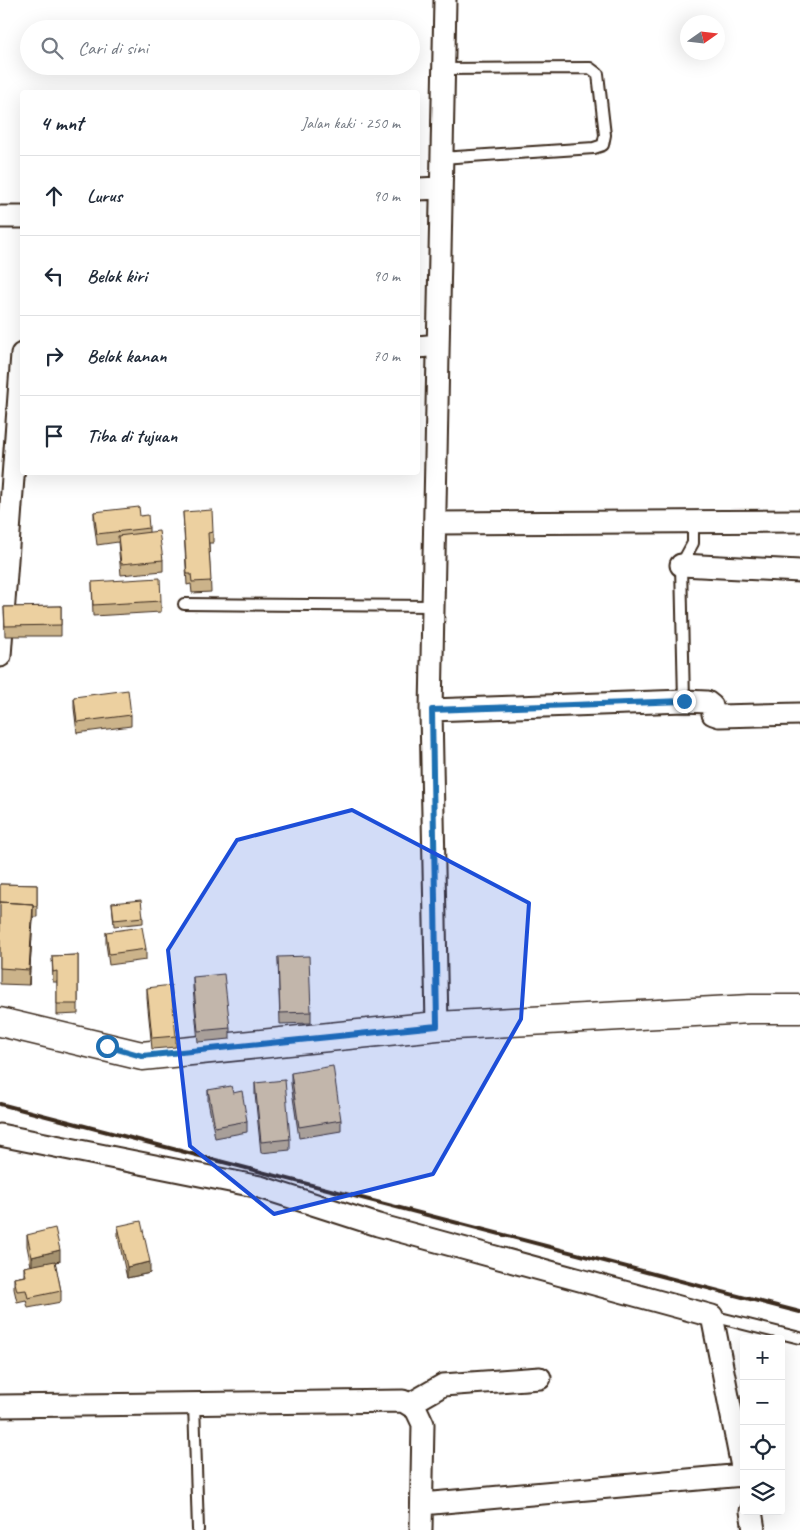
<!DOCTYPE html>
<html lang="id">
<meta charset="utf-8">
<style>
:root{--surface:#fff;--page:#f2f2f3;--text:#1f2937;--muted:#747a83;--line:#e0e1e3}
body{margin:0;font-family:Caveat,sans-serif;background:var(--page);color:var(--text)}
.controls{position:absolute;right:15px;bottom:15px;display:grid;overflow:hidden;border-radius:5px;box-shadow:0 5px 20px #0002}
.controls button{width:45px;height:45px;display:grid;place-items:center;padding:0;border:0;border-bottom:1px solid var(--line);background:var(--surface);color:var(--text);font:25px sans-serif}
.compass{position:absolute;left:680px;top:15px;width:45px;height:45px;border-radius:50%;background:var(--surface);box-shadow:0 5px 20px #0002;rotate:76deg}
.stop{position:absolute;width:15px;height:15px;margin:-11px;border:4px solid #1f6fb2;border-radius:50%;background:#fff}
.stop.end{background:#1f6fb2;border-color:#fff;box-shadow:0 1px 5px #0008}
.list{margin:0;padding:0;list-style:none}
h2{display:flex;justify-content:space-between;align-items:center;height:65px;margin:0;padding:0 20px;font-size:21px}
h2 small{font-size:16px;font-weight:400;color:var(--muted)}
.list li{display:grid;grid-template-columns:32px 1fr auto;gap:15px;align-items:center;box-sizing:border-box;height:80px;padding:0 20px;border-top:1px solid var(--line)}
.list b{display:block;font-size:19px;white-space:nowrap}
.list em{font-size:16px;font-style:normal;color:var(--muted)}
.icon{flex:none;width:28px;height:28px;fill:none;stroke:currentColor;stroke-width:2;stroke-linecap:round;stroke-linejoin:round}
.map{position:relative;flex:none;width:800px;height:1530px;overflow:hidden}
.search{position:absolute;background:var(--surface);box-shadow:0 5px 20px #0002;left:20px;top:20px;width:400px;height:55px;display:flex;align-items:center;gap:12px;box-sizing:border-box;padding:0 18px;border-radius:28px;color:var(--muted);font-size:19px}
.panel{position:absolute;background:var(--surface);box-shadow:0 5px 20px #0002;left:20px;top:90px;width:400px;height:385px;border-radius:5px}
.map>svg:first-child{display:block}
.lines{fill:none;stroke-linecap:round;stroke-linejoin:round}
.lane-casing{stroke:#3b2a1e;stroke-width:14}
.street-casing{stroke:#3b2a1e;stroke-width:25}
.secondary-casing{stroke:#3b2a1e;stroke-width:31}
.lane{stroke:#fff;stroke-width:10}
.street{stroke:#fff;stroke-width:21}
.secondary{stroke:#fff;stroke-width:28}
.rail{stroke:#3b2a1e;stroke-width:4}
.wall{fill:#cbb38a;stroke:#3b2a1e}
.shaded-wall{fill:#a59270;stroke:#3b2a1e}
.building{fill:#ecd0a0;stroke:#3b2a1e}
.route{stroke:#1f6fb2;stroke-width:6}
.marked{fill:#1d4ed8;fill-opacity:0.2;stroke:#1d4ed8;stroke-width:4;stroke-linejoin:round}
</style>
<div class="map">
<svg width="800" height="1530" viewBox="0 0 800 1530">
<rect width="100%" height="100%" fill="#fff"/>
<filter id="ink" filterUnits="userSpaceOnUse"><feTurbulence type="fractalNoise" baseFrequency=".02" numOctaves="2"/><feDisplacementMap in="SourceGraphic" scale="10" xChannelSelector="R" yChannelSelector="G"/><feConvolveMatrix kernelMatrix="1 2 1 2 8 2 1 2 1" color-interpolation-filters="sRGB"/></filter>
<g filter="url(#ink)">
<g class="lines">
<defs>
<path id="lane" d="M441,158L594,148L603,145L605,135L598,74L590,68L443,69
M184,604L433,606
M684,701L681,565L693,543V522
M712,1316L800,1338
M194,1403L198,1530"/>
<path id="street" d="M418,189L440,188
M0,217H22
M418,347L438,345
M435,523L800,521
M681,565L800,571
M0,656L22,354
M431,710L684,701L707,702L712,706L713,714L719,716L800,714
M437,1026L431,710L445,0
M0,1135L260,1187L378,1225L712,1316L744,1477
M410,1404L443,1385L540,1378
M0,1406L403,1401L416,1409L423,1424L421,1530
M422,1504L743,1475
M751,1511L754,1530"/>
<path id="secondary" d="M0,1022L142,1056L437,1026L750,1009H800"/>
</defs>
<!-- lane casing -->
<use href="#lane" class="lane-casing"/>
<!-- street casing -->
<use href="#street" class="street-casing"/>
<!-- secondary casing -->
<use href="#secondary" class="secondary-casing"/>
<!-- lane -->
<use href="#lane" class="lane"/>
<!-- street -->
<use href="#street" class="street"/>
<!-- secondary -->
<use href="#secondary" class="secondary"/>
<!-- rail -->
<path class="rail" d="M0,1104L800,1312"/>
</g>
<!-- wall -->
<path class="wall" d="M94,512L140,516L149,528V532L163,560V571L121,575L118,542L97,545L94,522Z
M183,512L213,532V543H209L211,592L192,593L191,584L187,585Z
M92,582L161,601V612L93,616Z
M61,606V636H5L4,607Z
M74,697L131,715V726L77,733L74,708Z
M0,884L37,885V917H33L29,985L0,984Z
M112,903L143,917V923L114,926Z
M106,932L146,949V960L109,965L106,943Z
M78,955V1014L57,1015V982H53L52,956Z
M278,957L311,1012V1023L280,1024Z
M193,977L230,1028V1039L198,1042L193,988Z
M147,988L176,1036V1047L152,1049L147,998Z
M291,1073L341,1120V1131L299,1138L291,1084Z
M255,1083L290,1139V1150L261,1153L255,1094Z
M208,1090L233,1093L247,1121V1132L215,1138L208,1101Z
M118,1226L150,1273L127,1278L118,1237Z
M27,1235L60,1261L55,1262L61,1291V1302L28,1308L26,1300L17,1302L14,1289V1278L24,1276V1267L31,1266L27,1246Z"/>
<!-- shaded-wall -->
<path class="shaded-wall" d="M33,904V920L29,985V970Z
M60,1250V1261L32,1267V1257Z
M150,1262V1273L127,1278V1267Z"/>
<!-- building -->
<path class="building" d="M139,507L140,516L148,515L149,528L97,534L94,512Z
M212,510L213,532L208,533L211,581L192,582L191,574H187L183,512Z
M159,531L163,560L121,564L118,536Z
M160,578L161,601L93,605L92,582Z
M61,606V625L5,626L4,607Z
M128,690L131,715L77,722L74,697Z
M0,884L37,885V906H33V904L0,902Z
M141,900L143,917L114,920L112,903Z
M0,902L33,904L29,970L0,968Z
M142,927L146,949L109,954L106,932Z
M78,955V1004H57V971L53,972L52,956Z
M309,956L311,1012L280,1013L278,957Z
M224,974L230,1028L198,1031L193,977Z
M171,985L176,1036L152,1038L147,988Z
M333,1066L341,1120L299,1127L291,1073Z
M285,1080L290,1139L261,1142L255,1083Z
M231,1086L233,1093L242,1091L247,1121L215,1127L208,1090Z
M141,1221L150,1262L127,1267L118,1226Z
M55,1228L60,1250L32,1257L27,1235Z
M55,1261L61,1291L28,1298L26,1290L17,1291L14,1278L26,1276L24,1267Z"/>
</g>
<g class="lines" filter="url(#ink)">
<!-- route -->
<path class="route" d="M107,1046L142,1056L437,1026L432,710L684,701"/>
</g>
<!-- marked area -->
<path class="marked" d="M352,810L529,903L521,1019L433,1174L274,1214L190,1146L168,950L237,840Z"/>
</svg>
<div class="controls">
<button>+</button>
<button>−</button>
<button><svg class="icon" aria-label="locate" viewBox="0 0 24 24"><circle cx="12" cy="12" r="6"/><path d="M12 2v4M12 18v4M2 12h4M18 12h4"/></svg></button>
<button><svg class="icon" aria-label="layers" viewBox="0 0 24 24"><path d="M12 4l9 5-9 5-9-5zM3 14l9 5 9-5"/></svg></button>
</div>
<svg class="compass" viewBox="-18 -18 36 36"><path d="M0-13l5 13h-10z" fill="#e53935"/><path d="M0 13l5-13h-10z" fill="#747a83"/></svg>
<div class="stop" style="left:107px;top:1046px"></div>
<div class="stop end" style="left:684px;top:701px"></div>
<div class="search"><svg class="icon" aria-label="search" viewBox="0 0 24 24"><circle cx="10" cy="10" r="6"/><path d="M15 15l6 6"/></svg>Cari di sini</div>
<section class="panel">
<h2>4 mnt<small>Jalan kaki · 250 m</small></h2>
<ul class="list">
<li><svg class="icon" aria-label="ahead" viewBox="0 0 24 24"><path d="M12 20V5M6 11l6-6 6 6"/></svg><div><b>Lurus</b></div><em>90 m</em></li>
<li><svg class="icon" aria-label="left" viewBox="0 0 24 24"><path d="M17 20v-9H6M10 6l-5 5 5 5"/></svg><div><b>Belok kiri</b></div><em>90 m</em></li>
<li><svg class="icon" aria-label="right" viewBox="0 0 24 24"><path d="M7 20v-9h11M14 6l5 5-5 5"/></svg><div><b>Belok kanan</b></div><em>70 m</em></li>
<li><svg class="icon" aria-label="arrive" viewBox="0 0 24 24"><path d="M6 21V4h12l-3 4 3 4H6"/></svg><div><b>Tiba di tujuan</b></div></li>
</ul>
</section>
</div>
